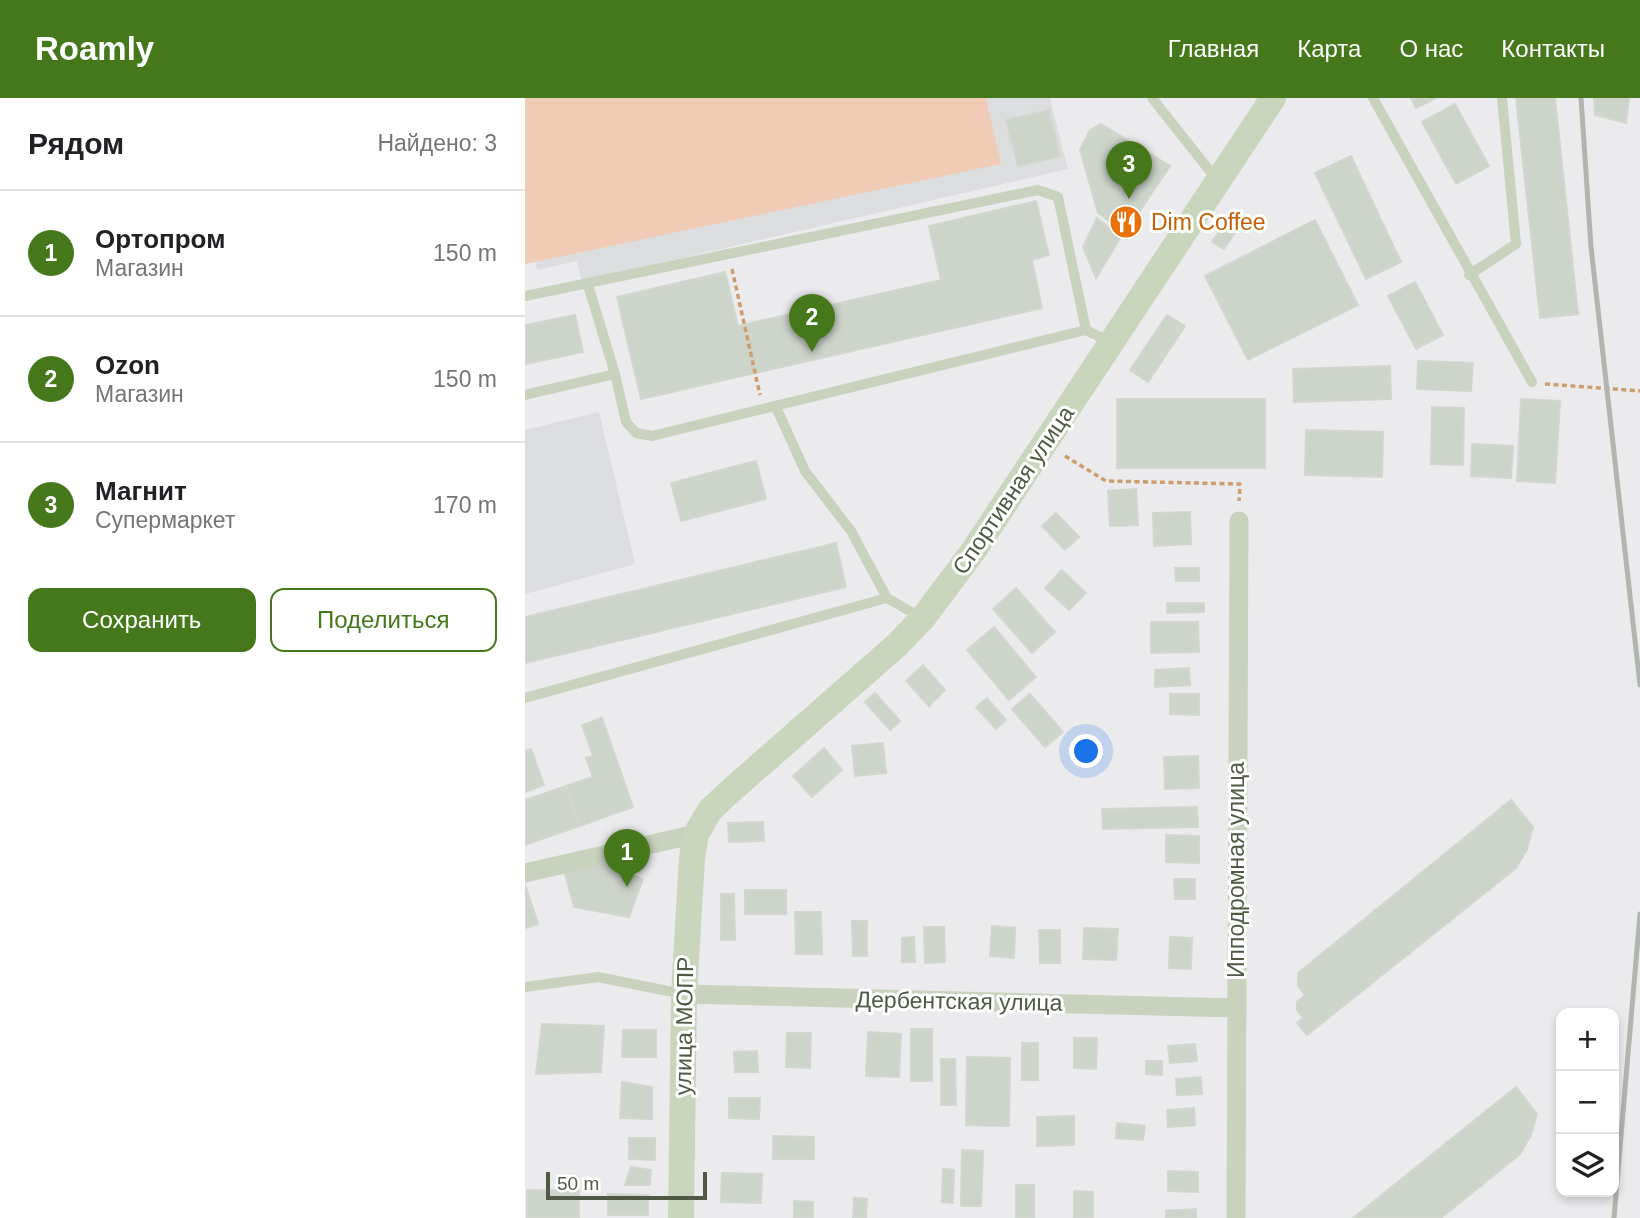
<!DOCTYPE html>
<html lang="ru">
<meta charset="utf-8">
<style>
:root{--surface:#fff;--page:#f2f2f2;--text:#202124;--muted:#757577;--line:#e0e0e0;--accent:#44781b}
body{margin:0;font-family:Arial,sans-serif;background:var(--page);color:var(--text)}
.controls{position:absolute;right:21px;bottom:21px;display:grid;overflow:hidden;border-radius:14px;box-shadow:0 4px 10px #0003}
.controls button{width:63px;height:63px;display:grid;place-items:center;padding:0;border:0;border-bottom:2px solid var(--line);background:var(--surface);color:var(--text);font:35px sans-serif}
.scale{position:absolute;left:21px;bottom:18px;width:161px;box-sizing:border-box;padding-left:7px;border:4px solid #4f5943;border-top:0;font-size:19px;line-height:24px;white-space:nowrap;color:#4f5943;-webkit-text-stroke:5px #fff;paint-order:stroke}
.you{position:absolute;left:562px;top:654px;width:24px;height:24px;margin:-18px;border:5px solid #fff;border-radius:50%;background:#1a73e8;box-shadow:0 0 0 10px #1a73e833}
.badge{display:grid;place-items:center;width:46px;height:46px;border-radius:50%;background:var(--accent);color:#fff;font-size:23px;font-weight:700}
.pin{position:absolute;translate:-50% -58px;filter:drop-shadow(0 2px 4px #0008)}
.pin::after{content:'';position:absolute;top:37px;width:24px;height:21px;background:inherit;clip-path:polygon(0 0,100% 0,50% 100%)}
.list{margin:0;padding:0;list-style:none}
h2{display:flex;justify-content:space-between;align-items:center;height:91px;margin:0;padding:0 28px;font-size:30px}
h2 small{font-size:23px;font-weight:400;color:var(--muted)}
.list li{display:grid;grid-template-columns:46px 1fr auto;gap:21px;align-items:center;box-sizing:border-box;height:126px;padding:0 28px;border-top:2px solid var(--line)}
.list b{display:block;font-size:26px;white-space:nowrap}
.list p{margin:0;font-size:23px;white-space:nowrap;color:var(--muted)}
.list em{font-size:23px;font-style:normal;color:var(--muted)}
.actions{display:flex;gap:14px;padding:21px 28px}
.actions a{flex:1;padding:16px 0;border:2px solid var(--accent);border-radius:14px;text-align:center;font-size:24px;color:var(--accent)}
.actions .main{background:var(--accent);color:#fff}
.icon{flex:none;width:38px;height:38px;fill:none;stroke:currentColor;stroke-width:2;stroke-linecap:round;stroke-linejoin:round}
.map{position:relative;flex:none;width:1115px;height:1120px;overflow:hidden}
header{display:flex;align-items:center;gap:42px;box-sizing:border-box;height:98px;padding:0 35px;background:var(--accent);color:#fff}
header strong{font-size:33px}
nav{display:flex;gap:38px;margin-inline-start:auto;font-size:24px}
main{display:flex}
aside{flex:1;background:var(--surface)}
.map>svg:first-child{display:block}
.education{fill:#dcdddf}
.green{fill:#f0cbb5}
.building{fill:#cdd4ca;stroke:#d1d7ce;stroke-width:2}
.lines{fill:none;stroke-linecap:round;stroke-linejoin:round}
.path{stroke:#cf9d6c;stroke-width:3.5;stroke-dasharray:5 3.5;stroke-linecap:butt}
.lane{stroke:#c8d2bd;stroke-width:10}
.street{stroke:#c8d2bd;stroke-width:19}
.secondary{stroke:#c9d6bc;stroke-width:26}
.rail{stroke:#b0b6ad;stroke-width:5}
.labels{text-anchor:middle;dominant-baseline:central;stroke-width:6;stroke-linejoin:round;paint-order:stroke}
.food-label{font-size:23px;fill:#c56008;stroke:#fff;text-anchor:start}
.street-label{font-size:23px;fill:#4f5943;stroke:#fff}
</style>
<header>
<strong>Roamly</strong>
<nav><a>Главная</a><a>Карта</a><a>О нас</a><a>Контакты</a></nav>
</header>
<main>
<aside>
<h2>Рядом<small>Найдено: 3</small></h2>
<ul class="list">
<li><span class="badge">1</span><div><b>Ортопром</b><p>Магазин</p></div><em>150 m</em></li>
<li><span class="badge">2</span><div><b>Ozon</b><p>Магазин</p></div><em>150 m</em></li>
<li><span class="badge">3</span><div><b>Магнит</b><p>Супермаркет</p></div><em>170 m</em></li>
</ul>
<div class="actions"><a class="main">Сохранить</a><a>Поделиться</a></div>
</aside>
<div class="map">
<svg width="1115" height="1120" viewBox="0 0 1115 1120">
<rect width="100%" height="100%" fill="#ebebee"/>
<!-- education -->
<path class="education" d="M0,0H525L543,71L57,183L52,163L12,172L10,164L0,166Z
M74,314L110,466L0,496V332Z"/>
<!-- green -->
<path class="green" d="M0,0H461L476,66L0,166Z"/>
<!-- building -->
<path class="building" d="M886,0H911L891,10Z
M991,0H1030L1053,216L1015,220Z
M1069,0H1104L1101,25L1070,17Z
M930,6L964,68L931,86L897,24Z
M524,12L535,58L493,68L481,22Z
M576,26L645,68L600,135L573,115L555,52L565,32Z
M826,58L876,164L841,181L790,75Z
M511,103L524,157L507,162L517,210L116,301L92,199L200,174L213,228L416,182L404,128Z
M704,119L716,126L699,151L687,144Z
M572,120L596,139L571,180L558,149Z
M790,122L833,207L723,262L680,178Z
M890,184L918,237L891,251L863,198Z
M50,217L58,254L0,266V227Z
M642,217L660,228L623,284L605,272Z
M893,263L948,265L946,293L892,291Z
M865,268L866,301L769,304L768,271Z
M592,301H740V370H592Z
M996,301L1035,303L1030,385L992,383Z
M907,309L939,310L938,367L906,366Z
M781,332L858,334L857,379L780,377Z
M947,346L988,348L986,380L946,378Z
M231,363L241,401L156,423L146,385Z
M611,391L613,427L585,428L583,393Z
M665,414L666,446L629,448L628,415Z
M531,415L554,439L540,452L517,428Z
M311,445L321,489L0,565V519Z
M650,470H674V483H651Z
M537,472L561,495L544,512L520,490Z
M491,490L530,534L507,555L468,511Z
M642,505H679V514L642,515Z
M626,524H673L674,554L626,555Z
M469,529L511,579L484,602L442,552Z
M398,567L420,592L404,608L381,583Z
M664,570L665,587L630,589V572Z
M350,595L375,623L365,632L340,604Z
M505,596L538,634L520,649L487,611Z
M645,596H674V617L645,616Z
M462,600L481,622L471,631L451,609Z
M77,620L108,709L55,728L41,688L68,679L61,660L68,658L57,627Z
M358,645L361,675L330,678L327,648Z
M299,650L317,672L287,699L268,678Z
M6,651L19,687L0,694V653Z
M673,658L674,690L640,691L639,659Z
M41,688L55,728L0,747V702Z
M986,702L1008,729L1002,751L991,770L782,937L772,925L778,920L772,912V904L780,897L773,888V875Z
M672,709L673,729L578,731L577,711Z
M238,724L239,743L204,744L203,725Z
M641,737L674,738V765L641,764Z
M76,765L118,781L104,819L49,809L39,772Z
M649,781H670V801H650Z
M0,786L13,826L0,830Z
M220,792H261V816H220Z
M196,796H209L210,842H196Z
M270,814H296L297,856H271Z
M327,823H342V858H328Z
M467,828L490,830L489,860L465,858Z
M399,829H419L420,864L400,865Z
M559,830L593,831L591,862L558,861Z
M514,832H535V865H515Z
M389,839L390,864H377V840Z
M645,839L667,840L666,871L644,870Z
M17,926L79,928L76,974L11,976Z
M386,931H407V983H386Z
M98,932H131V959H97Z
M343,934L376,936L374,979L341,978Z
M262,935H286L285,970L261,969Z
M549,940H572L571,971L549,970Z
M497,945H513V982H497Z
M670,946L672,963L645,965L643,948Z
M232,953L233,974H210L209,954Z
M442,959L485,960L484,1028L441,1027Z
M416,961H430L431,1007H416Z
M621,963H637V977L621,976Z
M676,979L677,996L652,997L651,981Z
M97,984L127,989V1021L95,1020Z
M991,989L1012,1016L1006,1037L995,1056L916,1120H828Z
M204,1000H235L234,1021L204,1020Z
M669,1010L670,1027L643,1029L642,1012Z
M549,1018V1047L512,1048V1019Z
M592,1025L620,1028L618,1042L591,1040Z
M248,1038L289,1039V1061H248Z
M104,1040H130V1062L104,1061Z
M437,1052L458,1053L456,1108H436Z
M106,1069L126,1072L125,1087H100Z
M418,1071L429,1072L428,1105L417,1104Z
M643,1073L673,1074V1094L643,1093Z
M197,1075L237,1076L236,1105L196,1104Z
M491,1087H509V1120H491Z
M2,1092L54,1093V1120H2Z
M549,1093L568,1094V1120H549Z
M83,1096L123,1097V1117H83Z
M329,1100L342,1101L341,1120H328Z
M269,1103L288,1104V1120H269Z
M671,1111V1120H641V1113Z"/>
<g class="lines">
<!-- path -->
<path class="path" d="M207,171L235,297
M1020,286L1115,293
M540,358L581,383L715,386L714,403"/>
<!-- lane -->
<path class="lane" d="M627,0L692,82
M848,0L1007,284
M944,177L991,146L977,0
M63,187L90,276L101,324L111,335L127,338L561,232L585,244
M0,198L513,92L533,99L561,232
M0,297L90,276
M251,309L280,373L326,433L362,500
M0,600L362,500L397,520
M0,889L73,879L158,896"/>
<!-- street -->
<path class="street" d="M0,775L171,736
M159,896L710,910
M711,1120L714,423"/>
<!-- secondary -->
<path class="secondary" d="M156,1120L159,896L167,760L171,736L185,712L210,689L372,547L398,520L449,452L748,0"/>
<!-- rail -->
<path class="rail" d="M1056,0L1066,149L1115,587
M1089,1120L1115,816"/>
</g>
<!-- icons -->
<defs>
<symbol id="restaurant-disc" viewBox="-11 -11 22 22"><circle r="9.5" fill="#e8710a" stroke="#fff"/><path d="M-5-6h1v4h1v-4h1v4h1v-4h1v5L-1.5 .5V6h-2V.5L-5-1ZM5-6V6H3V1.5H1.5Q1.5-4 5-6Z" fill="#fff"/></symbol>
</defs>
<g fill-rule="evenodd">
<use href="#restaurant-disc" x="582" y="105" width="38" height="38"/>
</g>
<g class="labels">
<!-- food labels -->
<g class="food-label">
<text x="626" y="124">Dim Coffee</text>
</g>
<!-- street labels -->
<g class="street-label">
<text transform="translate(488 392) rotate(-56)">Спортивная улица</text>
<text transform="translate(711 772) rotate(-90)">Ипподромная улица</text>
<text transform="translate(434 903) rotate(1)">Дербентская улица</text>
<text transform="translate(159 928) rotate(-89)">улица МОПР</text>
</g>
</g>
</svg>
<div class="controls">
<button>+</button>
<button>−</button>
<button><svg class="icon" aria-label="layers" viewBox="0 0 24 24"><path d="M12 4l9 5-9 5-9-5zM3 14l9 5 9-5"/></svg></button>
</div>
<div class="scale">50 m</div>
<div class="you"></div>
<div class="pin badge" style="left:102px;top:789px">1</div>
<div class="pin badge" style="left:287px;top:254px">2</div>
<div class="pin badge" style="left:604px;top:101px">3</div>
</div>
</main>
